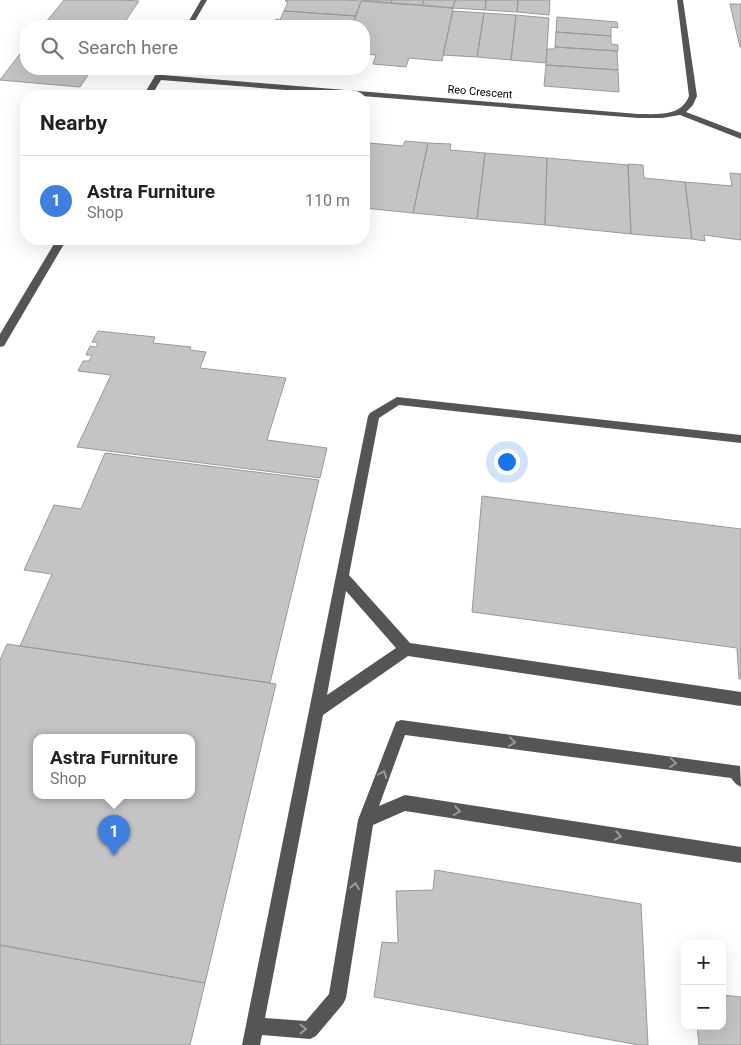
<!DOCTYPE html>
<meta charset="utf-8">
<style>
:root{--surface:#fff;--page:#f2f2f2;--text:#222;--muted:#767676;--line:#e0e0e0;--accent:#0f766e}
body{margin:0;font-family:Roboto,sans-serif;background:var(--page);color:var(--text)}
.controls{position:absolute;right:15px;bottom:15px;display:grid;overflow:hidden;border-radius:10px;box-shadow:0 5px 20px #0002}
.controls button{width:45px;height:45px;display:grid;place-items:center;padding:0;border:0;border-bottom:1px solid var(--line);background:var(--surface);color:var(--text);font:25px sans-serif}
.you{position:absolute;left:506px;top:461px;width:18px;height:18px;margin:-12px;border:4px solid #fff;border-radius:50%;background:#1a73e8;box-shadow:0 0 0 8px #1a73e833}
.badge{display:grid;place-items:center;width:32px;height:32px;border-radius:50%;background:var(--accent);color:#fff;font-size:16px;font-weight:700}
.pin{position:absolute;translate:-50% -41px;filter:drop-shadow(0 1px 2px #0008)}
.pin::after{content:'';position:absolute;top:26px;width:18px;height:15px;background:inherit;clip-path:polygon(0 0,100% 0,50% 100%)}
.popup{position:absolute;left:33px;top:734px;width:162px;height:65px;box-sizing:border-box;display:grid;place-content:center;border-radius:10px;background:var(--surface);filter:drop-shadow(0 1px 4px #0005);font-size:16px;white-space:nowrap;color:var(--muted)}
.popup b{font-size:19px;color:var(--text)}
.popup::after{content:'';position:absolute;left:50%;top:100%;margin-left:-10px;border:10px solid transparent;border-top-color:var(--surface)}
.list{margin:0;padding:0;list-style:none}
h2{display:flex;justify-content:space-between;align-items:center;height:65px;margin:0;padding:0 20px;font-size:21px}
h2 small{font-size:16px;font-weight:400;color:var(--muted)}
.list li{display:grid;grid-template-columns:32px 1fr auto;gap:15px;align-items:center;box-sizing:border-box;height:90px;padding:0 20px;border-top:1px solid var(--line)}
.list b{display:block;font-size:19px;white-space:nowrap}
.list p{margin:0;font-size:16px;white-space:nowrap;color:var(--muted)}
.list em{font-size:16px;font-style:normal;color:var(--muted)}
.icon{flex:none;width:28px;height:28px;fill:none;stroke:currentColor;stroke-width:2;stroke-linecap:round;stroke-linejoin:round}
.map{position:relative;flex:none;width:741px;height:1045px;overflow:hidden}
.search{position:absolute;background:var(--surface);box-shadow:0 5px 20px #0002;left:20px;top:20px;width:350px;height:55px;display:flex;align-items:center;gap:12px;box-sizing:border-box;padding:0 18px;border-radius:20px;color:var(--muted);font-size:19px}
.panel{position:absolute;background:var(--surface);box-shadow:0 5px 20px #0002;left:20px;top:90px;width:350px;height:155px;border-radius:20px}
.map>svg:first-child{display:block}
.building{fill:#c4c4c4;stroke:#999;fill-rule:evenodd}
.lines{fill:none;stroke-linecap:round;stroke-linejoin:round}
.minor{fill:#555;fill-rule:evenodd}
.oneway{stroke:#999}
.labels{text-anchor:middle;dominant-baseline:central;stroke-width:4.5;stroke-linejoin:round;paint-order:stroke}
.far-street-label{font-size:11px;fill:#000;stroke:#fff}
</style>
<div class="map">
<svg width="741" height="1045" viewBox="0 0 741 1045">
<rect width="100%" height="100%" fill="#fff"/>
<!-- building -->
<path class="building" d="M64,0H121L139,1L122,26L46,22Z
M286,0H345L361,1L356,16L284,11L288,2L285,1Z
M361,0H392L391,3Z
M392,0H424L422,5L391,3Z
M424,0H455L453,8L422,5Z
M455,0H486L485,10L453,8Z
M486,0H518L517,12L485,10Z
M518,0H550L549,15L517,12Z
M361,1L453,8L442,61L409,58L406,67L373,64L376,55L364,54V26H352Z
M730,4H741V47H740Z
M284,11L356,16L352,26H273L276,19L280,20Z
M453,11L484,13L477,57L443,55Z
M484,13L516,15L511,60L477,57Z
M516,15L549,18L546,63L511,60Z
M557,17L617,22L618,28L611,27V36L556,32Z
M46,22L106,26H43Z
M556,32L611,36V44L618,45V51L555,47Z
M555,47L617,51L618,70L546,65L547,49H555Z
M23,50H26V69H92L80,87L0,80Z
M546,65L618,70L619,92L544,86Z
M405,141L428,143L413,213L364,208V161L369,143L403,146Z
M428,143L451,144L450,150L485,153L477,219L413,213Z
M485,153L547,158L545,225L477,219Z
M547,158L628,165L631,234L545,225Z
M628,164L643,165L644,178L685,182L692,239L631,234Z
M730,173L741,174V240L704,235L705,241L692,239L685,182L732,186Z
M98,331L155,337L153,343L191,347L190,350L206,352L200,368L286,378L267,440L327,448L320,478L77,447L111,375L78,371L83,361H89L92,355H86L90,346L96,347L98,343L92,342Z
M105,453L319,480L270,683L20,646L52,574L24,570L54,505L81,509Z
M482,496L741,529V679H739L737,648L472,612Z
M7,644L276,684L205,983L0,945V660ZM36,737H192V795H36Z
M435,870L641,904L648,1045H639L374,997L382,942L398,943L396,891L433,890Z
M0,945L205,983L190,1045H0Z
M722,995L741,997V1045H699L697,1026H722Z"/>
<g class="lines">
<!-- minor -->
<path class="minor" d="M201,0H207L192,26H186Z
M677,0H683L697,96L693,105L686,112L741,133V139L680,115L662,118H638L161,80L151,96H143L159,69H167L163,75L638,114C657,114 681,117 689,96Z
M57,239H67L4,346L0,347V334Z
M397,397L741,435V443L399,405L379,418L349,575L410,643L741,692V706L408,656L323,715L265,1018L306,1021L329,994L358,820L396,722L401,720L740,766L741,787L736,784L731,778L405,735L379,806L405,795L741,847V863L405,811L373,825L346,998L343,1004L316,1036L310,1039L262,1035L260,1045H242L368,416L370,413ZM346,591L396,648L327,695Z"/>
</g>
<!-- one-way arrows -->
<defs><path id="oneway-chevron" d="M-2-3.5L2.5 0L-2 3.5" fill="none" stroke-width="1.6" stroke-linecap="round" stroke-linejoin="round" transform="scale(1.25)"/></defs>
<g class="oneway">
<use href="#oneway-chevron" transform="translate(512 742) rotate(7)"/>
<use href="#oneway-chevron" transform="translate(673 763) rotate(7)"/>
<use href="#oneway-chevron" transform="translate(383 774) rotate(-69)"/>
<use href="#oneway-chevron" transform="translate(457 811) rotate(9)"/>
<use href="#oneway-chevron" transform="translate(618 836) rotate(9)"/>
<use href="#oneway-chevron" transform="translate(355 886) rotate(-81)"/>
<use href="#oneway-chevron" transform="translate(303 1029)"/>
</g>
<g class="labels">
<!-- far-street labels -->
<g class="far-street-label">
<text transform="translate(480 92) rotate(5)">Reo Crescent</text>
</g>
</g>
</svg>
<div class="controls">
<button>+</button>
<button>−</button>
</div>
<div class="you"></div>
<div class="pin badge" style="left:114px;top:856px;background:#3f7fe0">1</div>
<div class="popup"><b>Astra Furniture</b>Shop</div>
<div class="search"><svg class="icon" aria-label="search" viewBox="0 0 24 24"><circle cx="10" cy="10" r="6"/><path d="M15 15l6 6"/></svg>Search here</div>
<section class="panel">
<h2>Nearby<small></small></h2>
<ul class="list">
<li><span class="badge" style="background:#3f7fe0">1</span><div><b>Astra Furniture</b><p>Shop</p></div><em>110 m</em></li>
</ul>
</section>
</div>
